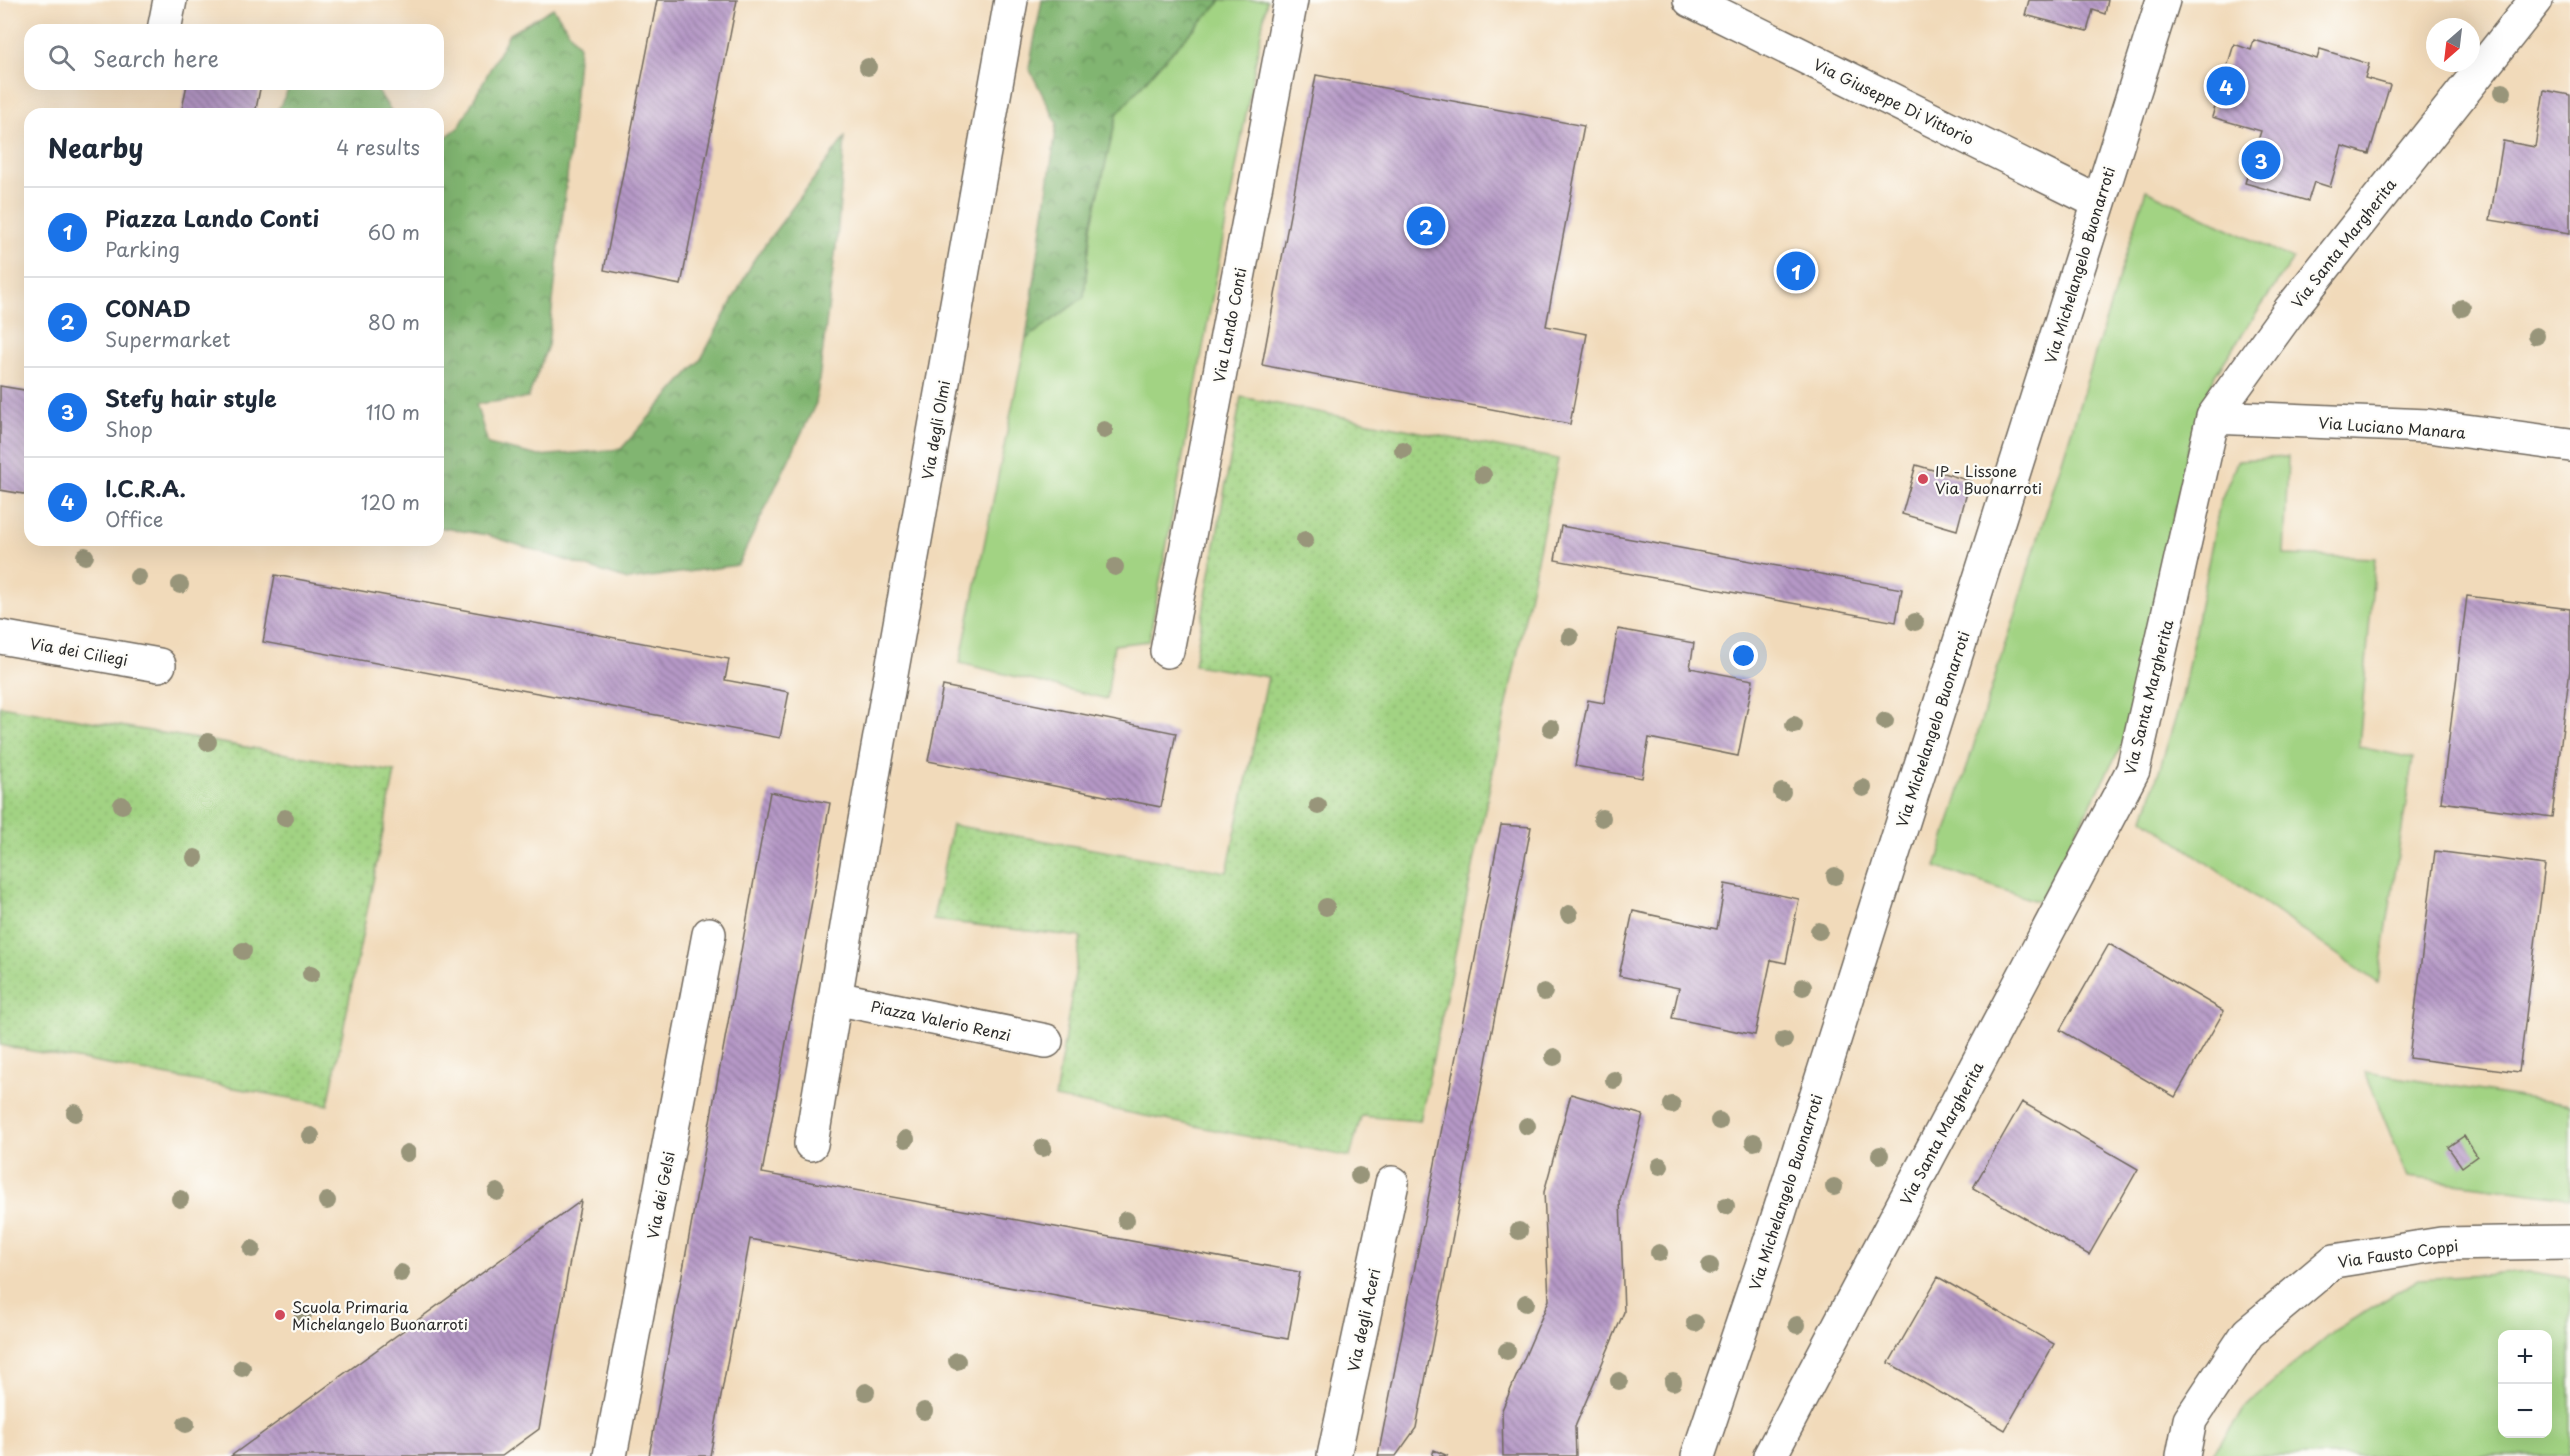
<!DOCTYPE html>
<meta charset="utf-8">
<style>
:root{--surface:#fff;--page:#f2f2f3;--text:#1f2937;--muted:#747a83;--line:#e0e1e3;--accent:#1a73e8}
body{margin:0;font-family:"Playpen Sans",sans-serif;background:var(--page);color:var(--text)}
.controls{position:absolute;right:18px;bottom:18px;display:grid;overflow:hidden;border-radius:12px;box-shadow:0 6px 24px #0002}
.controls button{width:54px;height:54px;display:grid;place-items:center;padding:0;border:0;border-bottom:2px solid var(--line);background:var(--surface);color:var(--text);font:30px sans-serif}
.compass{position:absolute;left:2426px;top:18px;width:54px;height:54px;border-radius:50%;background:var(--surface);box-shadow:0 6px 24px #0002;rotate:208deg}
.you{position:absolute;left:1744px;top:656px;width:21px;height:21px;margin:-15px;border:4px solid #fff;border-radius:50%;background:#1a73e8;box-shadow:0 0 0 9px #1a73e833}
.badge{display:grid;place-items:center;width:39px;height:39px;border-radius:50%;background:var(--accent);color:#fff;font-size:20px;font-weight:700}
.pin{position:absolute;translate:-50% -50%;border:3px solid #fff;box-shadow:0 2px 6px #0006}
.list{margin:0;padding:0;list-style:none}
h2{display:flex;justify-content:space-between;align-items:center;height:78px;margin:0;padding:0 24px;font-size:26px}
h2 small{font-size:20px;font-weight:400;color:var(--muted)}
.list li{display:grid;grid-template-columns:39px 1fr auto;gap:18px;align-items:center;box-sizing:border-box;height:90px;padding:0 24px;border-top:2px solid var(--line)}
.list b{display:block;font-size:22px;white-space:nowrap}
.list p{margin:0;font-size:20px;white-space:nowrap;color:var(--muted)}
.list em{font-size:20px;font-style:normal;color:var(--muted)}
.icon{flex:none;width:33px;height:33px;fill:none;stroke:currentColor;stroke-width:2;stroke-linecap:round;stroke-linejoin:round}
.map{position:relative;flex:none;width:2570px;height:1456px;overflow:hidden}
.search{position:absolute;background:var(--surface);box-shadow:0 6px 24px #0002;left:24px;top:24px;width:420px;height:66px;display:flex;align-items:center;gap:15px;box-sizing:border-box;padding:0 21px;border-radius:18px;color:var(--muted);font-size:22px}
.panel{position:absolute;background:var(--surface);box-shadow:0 6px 24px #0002;left:24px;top:108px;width:420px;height:438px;border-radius:18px}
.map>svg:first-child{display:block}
.grass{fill:#a2d383;stroke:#667f57;stroke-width:1.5;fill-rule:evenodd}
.forest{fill:url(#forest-crowns);stroke:#56704e;stroke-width:1.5}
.park{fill:url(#park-dots);stroke:#667f57;stroke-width:1.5}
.building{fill:url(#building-back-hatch)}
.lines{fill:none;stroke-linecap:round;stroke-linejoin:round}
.minor-casing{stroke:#70685d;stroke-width:36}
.minor{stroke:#fff;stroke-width:33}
.tree{fill:#98957a}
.poi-dot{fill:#d1495b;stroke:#fdfcf7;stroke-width:2}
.labels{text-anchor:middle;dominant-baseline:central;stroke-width:4.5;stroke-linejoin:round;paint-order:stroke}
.street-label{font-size:15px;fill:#2b2b2b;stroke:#fdfcf7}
.poi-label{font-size:15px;fill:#2b2b2b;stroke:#fdfcf7;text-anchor:start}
</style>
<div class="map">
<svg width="2570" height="1456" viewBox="0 0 2570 1456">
<defs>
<pattern id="forest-crowns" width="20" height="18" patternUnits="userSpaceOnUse" patternTransform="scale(1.5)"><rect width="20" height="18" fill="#81b571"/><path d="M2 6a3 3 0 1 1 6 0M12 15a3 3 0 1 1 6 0" fill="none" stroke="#6a935d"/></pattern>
<pattern id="park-dots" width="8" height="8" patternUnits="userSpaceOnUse" patternTransform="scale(1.5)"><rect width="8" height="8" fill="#a2d383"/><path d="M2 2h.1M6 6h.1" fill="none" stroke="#8cb571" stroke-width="1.8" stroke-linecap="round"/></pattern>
<pattern id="building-back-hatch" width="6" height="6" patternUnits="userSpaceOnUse" patternTransform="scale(1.5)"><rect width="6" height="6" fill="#b598c6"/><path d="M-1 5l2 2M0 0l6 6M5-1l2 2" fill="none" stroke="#937ca1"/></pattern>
</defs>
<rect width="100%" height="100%" fill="#fdfcf7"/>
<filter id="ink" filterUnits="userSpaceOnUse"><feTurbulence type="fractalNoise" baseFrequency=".0167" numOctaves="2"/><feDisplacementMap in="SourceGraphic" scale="12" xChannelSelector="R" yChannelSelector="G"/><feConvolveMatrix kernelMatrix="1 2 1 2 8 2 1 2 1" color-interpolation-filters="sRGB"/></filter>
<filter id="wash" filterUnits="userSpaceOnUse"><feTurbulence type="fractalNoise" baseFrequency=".008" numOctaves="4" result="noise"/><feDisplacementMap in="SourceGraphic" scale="24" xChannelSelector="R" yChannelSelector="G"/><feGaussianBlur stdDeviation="1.35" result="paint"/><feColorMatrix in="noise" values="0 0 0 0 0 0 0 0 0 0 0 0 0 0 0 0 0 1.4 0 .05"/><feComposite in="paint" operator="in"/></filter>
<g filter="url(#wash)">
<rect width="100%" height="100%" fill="#f1daba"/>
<!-- grass -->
<path class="grass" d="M1222,0H1267L1149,641L1114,645L1107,699L960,663L1026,339L1084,297L1091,227L1117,114L1161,63Z
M2146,190L2293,259L2215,375L2189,446L2126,737L2039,902L1936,867Z
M2288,457L2284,555L2375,558L2359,747L2413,758L2378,983L2144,819L2182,697L2220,502L2238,460Z
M2365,1072L2570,1105V1198L2408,1177Z
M2531,1272L2570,1278V1456H2211L2249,1402L2335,1330L2419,1279ZM2548,1334V1434H2502V1334Z"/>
<!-- forest -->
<path class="forest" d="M1042,0H1222L1161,63L1117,114L1091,227L1084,297L1026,339L1057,123L1029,68Z
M553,8L579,46L570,151L548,345L528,398L476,404L488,444L539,456L621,449L701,359L755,258L845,137L837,239L816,403L738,565L628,580L487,535L438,527V143L459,127L509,34Z
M291,84H373L393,114H276Z"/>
<!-- park -->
<path class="park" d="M1241,397L1558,459L1420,1121L1361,1116L1350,1157L1055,1098L1081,937L933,920L952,825L1227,872L1268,677L1194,665Z
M0,706L395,772L328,1105L0,1045Z"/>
<g id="blocks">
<!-- building -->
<path class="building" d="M657,0H737L681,285L604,270Z
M2029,0H2108L2105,14L2093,10L2087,31L2025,15Z
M2254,40L2317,59L2320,49L2369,64L2365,78L2390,85L2369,154L2342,146L2330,187L2314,182L2308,201L2245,183L2261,131L2212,117L2234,44L2251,50Z
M1316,75L1584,126L1546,326L1587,334L1570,424L1262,365Z
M187,84H261L255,114H181Z
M2544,90L2570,95V233L2490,220L2503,141L2535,147Z
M0,386L30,391V495L0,490Z
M1916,465L1970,481L1957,530L1902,514Z
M1561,526L1902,589L1896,622L1555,560Z
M275,575L729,659L725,680L789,692L780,738L263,642Z
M2467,596L2570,609V669L2552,817L2441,802Z
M1618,629L1694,643L1690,668L1753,680L1738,756L1649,738L1642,778L1575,766L1588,700L1604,703Z
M943,686L1176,733L1161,807L928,761Z
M770,792L830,803L762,1173L1300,1272L1288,1339L750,1239L710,1456H649Z
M1501,825L1531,827L1416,1428L1396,1456H1378Z
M2435,851L2545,865L2519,1072L2409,1058Z
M1725,884L1799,899L1786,963L1771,960L1755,1035L1672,1018L1679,988L1619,976L1633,911L1717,929Z
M2109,944L2224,1011L2175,1097L2060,1030Z
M1571,1094L1643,1115L1620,1200L1624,1312L1575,1427L1576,1456H1503L1502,1410L1549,1300L1544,1192Z
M2022,1102L2138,1169L2089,1255L1973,1188Z
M2464,1136L2477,1156L2462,1167L2448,1147Z
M581,1201L539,1429L502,1456H231Z
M1938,1277L2054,1344L2005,1430L1889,1363Z
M1434,1450L1448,1456H1432Z"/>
</g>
</g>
<g filter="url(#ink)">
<use href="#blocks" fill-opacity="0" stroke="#70685d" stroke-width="1.5"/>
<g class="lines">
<defs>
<path id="minor" d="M1690,0L2098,202
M164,30L170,0
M2213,417L2428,426L2570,445
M0,637L159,665
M1167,651L1291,0
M835,998L1046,1041
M811,1144L858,860L1011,0
M610,1456L709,934
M1334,1456L1392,1183
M1698,1456L1771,1239L2163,0
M1770,1456L2133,770L2213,417L2290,310L2536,0
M2183,1456L2190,1420L2248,1333L2334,1261L2441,1244L2570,1242"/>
</defs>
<!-- minor casing -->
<use href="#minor" class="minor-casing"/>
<!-- minor -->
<use href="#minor" class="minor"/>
</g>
<!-- trees -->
<g class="tree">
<circle cx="868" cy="67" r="9"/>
<circle cx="2503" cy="92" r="9"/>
<circle cx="2462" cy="308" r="9"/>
<circle cx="2536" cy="336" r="9"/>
<circle cx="1104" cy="430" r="9"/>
<circle cx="1403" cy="450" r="9"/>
<circle cx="1483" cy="475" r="9"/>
<circle cx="1305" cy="540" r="9"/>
<circle cx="85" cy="556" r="9"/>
<circle cx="1115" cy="567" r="9"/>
<circle cx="138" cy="577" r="9"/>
<circle cx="180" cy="585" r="9"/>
<circle cx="1915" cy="622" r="9"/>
<circle cx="1570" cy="637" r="9"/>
<circle cx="1885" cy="721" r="9"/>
<circle cx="1794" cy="725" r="9"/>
<circle cx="1551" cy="728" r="9"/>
<circle cx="208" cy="742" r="9"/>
<circle cx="1863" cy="788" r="9"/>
<circle cx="1782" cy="792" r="9"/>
<circle cx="122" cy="805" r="9"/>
<circle cx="1318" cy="806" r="9"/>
<circle cx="285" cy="818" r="9"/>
<circle cx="1602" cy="818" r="9"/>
<circle cx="195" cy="858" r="9"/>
<circle cx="1835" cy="876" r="9"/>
<circle cx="1326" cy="907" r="9"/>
<circle cx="1569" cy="914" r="9"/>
<circle cx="1819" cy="931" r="9"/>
<circle cx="243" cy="951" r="9"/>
<circle cx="311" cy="974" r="9"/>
<circle cx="1803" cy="987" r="9"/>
<circle cx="1544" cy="992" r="9"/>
<circle cx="1784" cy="1040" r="9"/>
<circle cx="1554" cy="1057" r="9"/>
<circle cx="1614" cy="1080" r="9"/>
<circle cx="1672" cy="1105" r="9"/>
<circle cx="75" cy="1113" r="9"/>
<circle cx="1719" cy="1121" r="9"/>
<circle cx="1527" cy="1126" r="9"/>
<circle cx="311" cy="1136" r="9"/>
<circle cx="906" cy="1139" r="9"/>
<circle cx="1754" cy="1142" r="9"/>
<circle cx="1043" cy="1148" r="9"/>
<circle cx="407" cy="1153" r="9"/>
<circle cx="1880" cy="1155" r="9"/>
<circle cx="1660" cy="1166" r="9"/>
<circle cx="1359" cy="1176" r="9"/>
<circle cx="1834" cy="1187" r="9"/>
<circle cx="497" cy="1192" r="9"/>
<circle cx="180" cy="1199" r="9"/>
<circle cx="327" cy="1201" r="9"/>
<circle cx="1726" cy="1206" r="9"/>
<circle cx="1126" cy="1220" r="9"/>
<circle cx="1519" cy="1231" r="9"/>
<circle cx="252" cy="1249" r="9"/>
<circle cx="1659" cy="1253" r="9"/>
<circle cx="1710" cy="1266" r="9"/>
<circle cx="401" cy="1273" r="9"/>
<circle cx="1526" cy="1303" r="9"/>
<circle cx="303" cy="1315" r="9"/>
<circle cx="1695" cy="1323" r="9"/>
<circle cx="1797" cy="1325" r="9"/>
<circle cx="1507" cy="1351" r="9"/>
<circle cx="957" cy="1361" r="9"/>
<circle cx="242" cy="1368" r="9"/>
<circle cx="1619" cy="1381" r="9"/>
<circle cx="1673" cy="1382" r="9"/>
<circle cx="866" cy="1392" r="9"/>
<circle cx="924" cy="1411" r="9"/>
<circle cx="186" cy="1424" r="9"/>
</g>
</g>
<!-- markers -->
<g class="poi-dot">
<circle cx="1923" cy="479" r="6"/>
<circle cx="280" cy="1315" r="6"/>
</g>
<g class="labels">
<!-- street labels -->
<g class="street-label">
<text transform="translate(1894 101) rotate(26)">Via Giuseppe Di Vittorio</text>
<text transform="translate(2343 243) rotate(-52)">Via Santa Margherita</text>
<text transform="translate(2079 265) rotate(-73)">Via Michelangelo Buonarroti</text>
<text transform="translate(1229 325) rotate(-79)">Via Lando Conti</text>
<text transform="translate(2392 427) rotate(4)">Via Luciano Manara</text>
<text transform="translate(935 430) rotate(-80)">Via degli Olmi</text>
<text transform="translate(79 651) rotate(10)">Via dei Ciliegi</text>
<text transform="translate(2148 697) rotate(-76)">Via Santa Margherita</text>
<text transform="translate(1932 729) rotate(-72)">Via Michelangelo Buonarroti</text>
<text transform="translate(941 1020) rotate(12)">Piazza Valerio Renzi</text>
<text transform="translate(1941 1133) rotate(-62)">Via Santa Margherita</text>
<text transform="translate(1785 1192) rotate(-72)">Via Michelangelo Buonarroti</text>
<text transform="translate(660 1195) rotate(-79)">Via dei Gelsi</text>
<text transform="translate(2398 1253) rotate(-8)">Via Fausto Coppi</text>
<text transform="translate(1363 1320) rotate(-78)">Via degli Aceri</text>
</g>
<!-- poi labels -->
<g class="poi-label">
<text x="1935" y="470">IP - Lissone<tspan x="1935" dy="17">Via Buonarroti</tspan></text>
<text x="292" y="1306">Scuola Primaria<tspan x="292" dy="17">Michelangelo Buonarroti</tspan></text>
</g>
</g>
</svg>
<div class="controls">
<button>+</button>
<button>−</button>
</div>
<svg class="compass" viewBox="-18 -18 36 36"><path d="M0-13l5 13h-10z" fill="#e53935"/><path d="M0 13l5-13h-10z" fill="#747a83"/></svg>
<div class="you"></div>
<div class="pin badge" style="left:1796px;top:271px">1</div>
<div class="pin badge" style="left:1426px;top:226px">2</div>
<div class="pin badge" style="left:2261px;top:160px">3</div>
<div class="pin badge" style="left:2226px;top:86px">4</div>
<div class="search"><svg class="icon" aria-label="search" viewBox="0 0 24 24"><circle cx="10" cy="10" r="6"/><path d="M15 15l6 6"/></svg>Search here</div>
<section class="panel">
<h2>Nearby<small>4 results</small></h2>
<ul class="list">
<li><span class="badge">1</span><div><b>Piazza Lando Conti</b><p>Parking</p></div><em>60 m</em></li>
<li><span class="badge">2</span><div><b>CONAD</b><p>Supermarket</p></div><em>80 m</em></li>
<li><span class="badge">3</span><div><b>Stefy hair style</b><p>Shop</p></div><em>110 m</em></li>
<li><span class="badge">4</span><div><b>I.C.R.A.</b><p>Office</p></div><em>120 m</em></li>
</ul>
</section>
</div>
